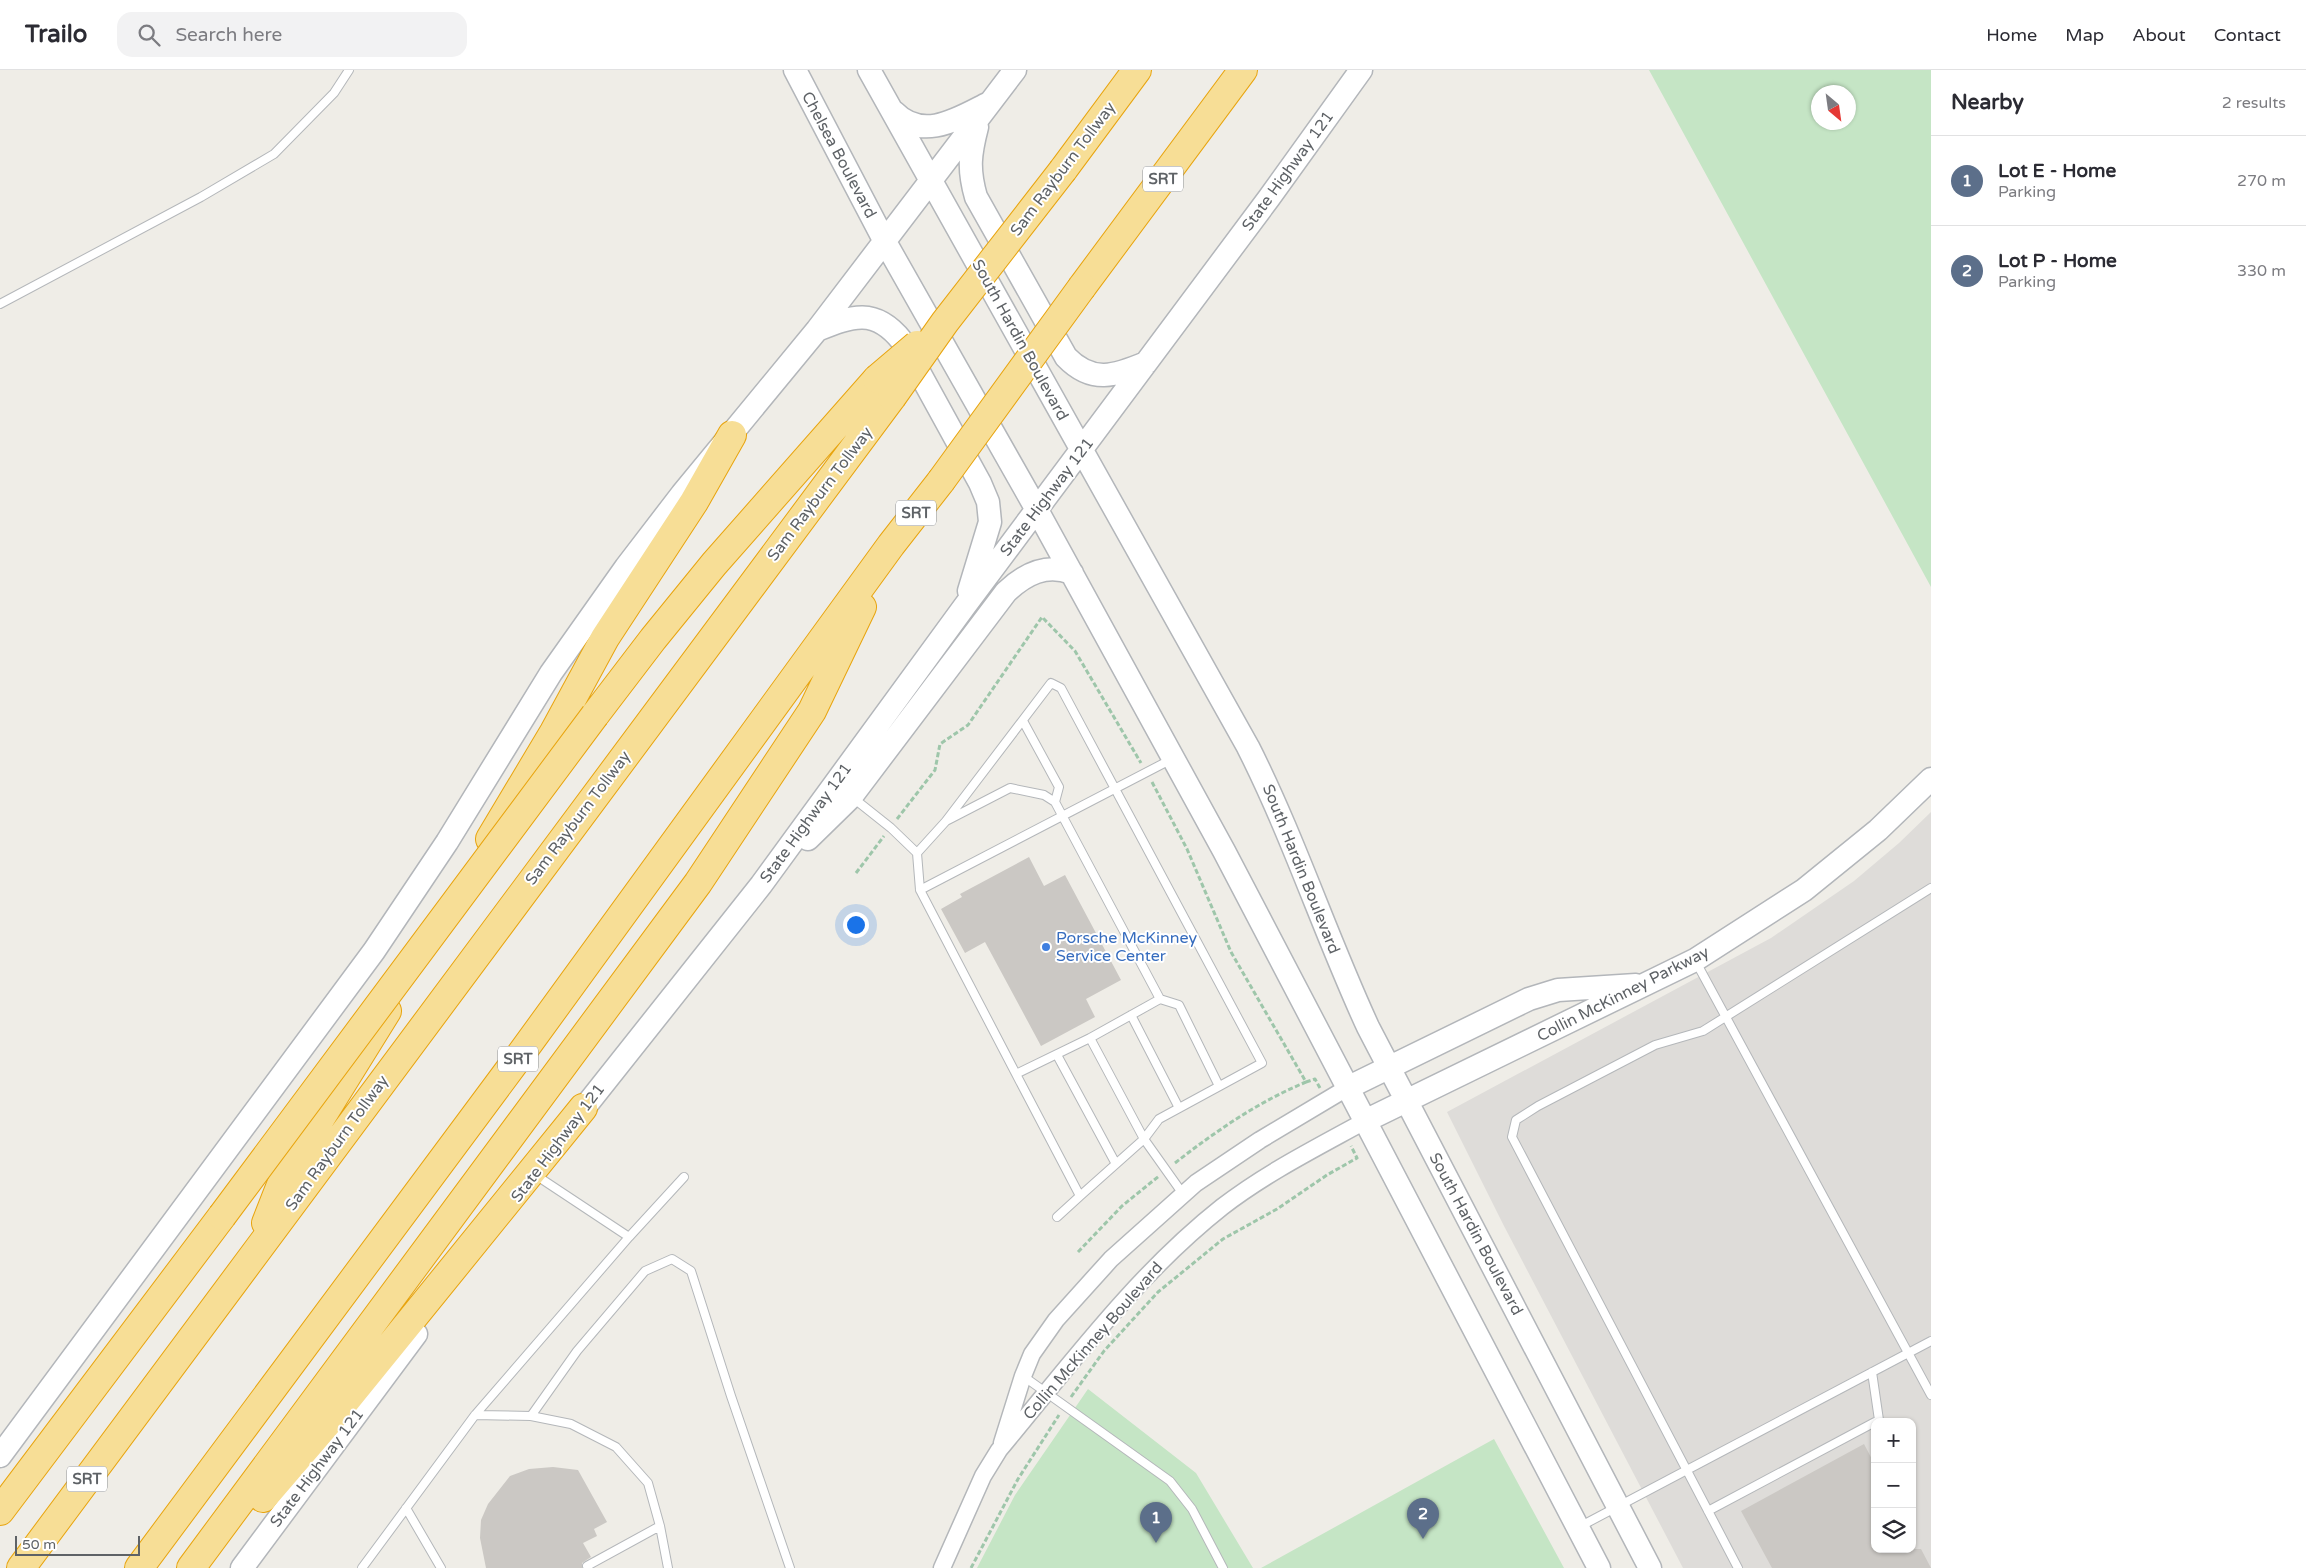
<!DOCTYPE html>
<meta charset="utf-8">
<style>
:root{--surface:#fff;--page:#f2f2f3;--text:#2b2b33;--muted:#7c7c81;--line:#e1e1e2;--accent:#111827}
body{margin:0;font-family:"Varela Round",sans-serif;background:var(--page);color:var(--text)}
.controls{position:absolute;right:15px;bottom:15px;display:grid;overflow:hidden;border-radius:10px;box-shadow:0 1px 4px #0004}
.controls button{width:45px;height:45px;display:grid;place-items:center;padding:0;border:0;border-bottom:1px solid var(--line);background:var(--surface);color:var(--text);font:25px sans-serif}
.compass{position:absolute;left:1811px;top:15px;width:45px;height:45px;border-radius:50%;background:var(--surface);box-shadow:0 1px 4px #0004;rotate:151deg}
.scale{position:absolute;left:15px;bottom:12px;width:125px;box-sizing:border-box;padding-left:5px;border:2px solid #5e6266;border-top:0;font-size:14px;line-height:18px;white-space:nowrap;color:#5e6266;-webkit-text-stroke:4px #fff;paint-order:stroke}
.you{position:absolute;left:855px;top:854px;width:18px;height:18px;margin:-12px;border:4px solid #fff;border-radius:50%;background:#1a73e8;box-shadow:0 0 0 8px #1a73e833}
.badge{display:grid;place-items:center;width:32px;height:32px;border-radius:50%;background:var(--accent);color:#fff;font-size:16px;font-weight:700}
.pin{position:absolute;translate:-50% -41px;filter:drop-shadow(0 1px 2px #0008)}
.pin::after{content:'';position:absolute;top:26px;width:18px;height:15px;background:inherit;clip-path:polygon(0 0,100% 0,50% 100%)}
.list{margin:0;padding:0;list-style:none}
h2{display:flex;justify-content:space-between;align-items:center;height:65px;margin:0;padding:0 20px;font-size:21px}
h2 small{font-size:16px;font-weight:400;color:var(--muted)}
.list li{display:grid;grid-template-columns:32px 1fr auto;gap:15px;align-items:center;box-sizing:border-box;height:90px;padding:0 20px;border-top:1px solid var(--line)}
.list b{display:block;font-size:19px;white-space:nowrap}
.list p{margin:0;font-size:16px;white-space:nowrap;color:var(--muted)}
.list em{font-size:16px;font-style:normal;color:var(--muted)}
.icon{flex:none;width:28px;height:28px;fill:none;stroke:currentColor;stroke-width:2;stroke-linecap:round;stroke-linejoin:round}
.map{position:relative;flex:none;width:1931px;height:1498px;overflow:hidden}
header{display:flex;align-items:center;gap:30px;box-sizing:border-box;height:70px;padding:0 25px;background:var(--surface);border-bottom:1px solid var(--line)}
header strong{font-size:24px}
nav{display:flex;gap:28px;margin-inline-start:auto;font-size:18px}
.search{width:350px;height:45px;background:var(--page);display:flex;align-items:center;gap:12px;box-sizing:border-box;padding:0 18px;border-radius:15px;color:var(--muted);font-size:19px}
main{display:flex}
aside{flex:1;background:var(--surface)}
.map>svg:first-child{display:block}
.industrial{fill:#dedcd9;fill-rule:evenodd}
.green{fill:#c5e5c5;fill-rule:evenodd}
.building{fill:#cbc8c4}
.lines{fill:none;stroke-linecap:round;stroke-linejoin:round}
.lane-casing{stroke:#b4b7ba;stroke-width:10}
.street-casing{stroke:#b4b7ba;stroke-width:19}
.secondary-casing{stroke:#b3b6ba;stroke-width:25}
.highway-casing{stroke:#e8a40e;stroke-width:30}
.path{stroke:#9ec6aa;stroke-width:3;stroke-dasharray:5 2.5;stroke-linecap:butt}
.lane{stroke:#fff;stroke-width:8}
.street{stroke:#fff;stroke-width:16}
.secondary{stroke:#fff;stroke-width:22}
.highway{stroke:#f7de96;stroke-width:28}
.highway-bridge-casing{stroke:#e8a40e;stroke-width:30;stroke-linecap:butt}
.highway-bridge{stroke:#f7de96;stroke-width:28}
.shop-dot{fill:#3f7fe0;stroke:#fff;stroke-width:2}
.labels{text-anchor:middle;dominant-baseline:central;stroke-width:4;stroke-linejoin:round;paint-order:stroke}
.shield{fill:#fff;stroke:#8e9194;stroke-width:1}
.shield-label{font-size:15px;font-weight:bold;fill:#5e6266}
.street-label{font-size:16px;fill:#5e6266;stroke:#fff}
.shop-label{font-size:16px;fill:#366cbe;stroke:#fff;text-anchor:start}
</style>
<header>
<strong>Trailo</strong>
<div class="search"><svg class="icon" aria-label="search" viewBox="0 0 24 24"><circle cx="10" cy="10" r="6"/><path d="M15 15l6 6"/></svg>Search here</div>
<nav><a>Home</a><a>Map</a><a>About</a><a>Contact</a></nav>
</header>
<main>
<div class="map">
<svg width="1931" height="1498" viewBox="0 0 1931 1498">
<rect width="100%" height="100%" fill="#efede7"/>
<!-- industrial -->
<path class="industrial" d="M1931,742V1498H1683L1504,1156L1447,1042L1771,868L1854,811L1899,773ZM1875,1352H1912V1479H1875Z"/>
<!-- green -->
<path class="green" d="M1649,0H1931V517ZM1818,22H1848V52H1818Z
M1088,1319L1196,1403L1253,1498H977L1015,1425Z
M1494,1369L1564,1498H1261Z"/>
<!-- building -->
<path class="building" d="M1029,787L1044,816L1065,805L1121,910L1086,929L1095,947L1041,976L985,872L965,883L941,839L962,827L960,824Z
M1864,1374L1875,1395V1479H1921L1931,1498H1772L1741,1441Z
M553,1397L578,1400L607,1452L594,1459L597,1466L583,1473L591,1487L582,1493V1498H486L480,1468L481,1450L488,1434L510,1406L529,1399Z"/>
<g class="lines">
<defs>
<path id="lane" d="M0,234L201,127L274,84L334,23L349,0
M1023,651L1059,717L1055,732L1160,929L1090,968L1144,1069L1183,1124
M852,727L891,758L917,783L920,820L1172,689
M948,750L1010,718L1044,725L1055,732
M917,783L946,751L1051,613L1061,618L1262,993L1159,1049L1144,1069L1080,1126L1016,1004L1090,968
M920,820L1016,1004
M1696,892L1931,1325
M1160,929L1179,935L1219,1016
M1131,945L1179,1038
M1057,985L1116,1094
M534,1104L629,1167L684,1107
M1057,1147L1080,1126
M1872,1302L1879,1350L1876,1352
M1023,1306L1170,1411L1192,1439L1223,1498
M475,1345L531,1346L571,1354L616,1377L648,1413L660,1456L668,1498
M531,1346L577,1281L645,1201L672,1189L691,1201L731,1326L790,1498
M406,1438L441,1498
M1708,1441L1875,1352
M1579,1457L1931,1271
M587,1496L660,1456
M362,1498L475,1345L629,1167
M1738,1498L1512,1067L1516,1050L1538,1036L1655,975L1703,961L1931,818"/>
<path id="street" d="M1002,1373L1023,1306L1032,1284L1056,1250L1111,1189L1196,1113L1260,1070L1347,1018
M942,1498L983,1406L999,1380C1069,1296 1136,1205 1222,1137C1266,1103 1316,1078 1365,1051"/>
<path id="secondary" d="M795,0L884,170L1037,440L1224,781L1599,1498
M869,0L1248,677C1294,768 1325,864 1368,957L1650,1498
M894,42C923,72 959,48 989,33
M977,57C970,84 968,99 976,127L1066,287C1092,314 1115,306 1146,293
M817,260C852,246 875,237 902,271L980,413L988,432L990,452L969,521
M808,769L851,727L1006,522C1025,504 1046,493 1072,503
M1347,1018L1529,929L1558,920L1636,915
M1365,1051L1695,890L1804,820L1878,760L1931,709
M573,1052L761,815L964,537L1269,128L1361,0
M0,1386L374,881L447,772L551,603L626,497L682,424L817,260L1015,0
M242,1498L416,1264"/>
<path id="highway" d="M1063,100L1137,0
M1082,217L1243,0
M595,645L653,569L714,494L877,309
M490,769L554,662L605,568L694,432L732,365
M266,1153L284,1107L387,941
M263,1428L330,1350L583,1038
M0,1441L222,1146
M21,1498L892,327
M139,1498L518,988L891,475L941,411
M191,1498L698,813L812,641L862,537"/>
</defs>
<!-- lane casing -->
<use href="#lane" class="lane-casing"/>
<!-- street casing -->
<use href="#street" class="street-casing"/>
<!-- secondary casing -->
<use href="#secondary" class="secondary-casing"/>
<!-- highway casing -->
<use href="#highway" class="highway-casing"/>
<!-- path -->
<path class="path" d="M1152,712L1187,779L1231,882L1306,1012L1315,1009L1320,1018
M897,749L935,700L940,674L968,655L1042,547L1075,581L1141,693
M856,803L884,766
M1175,1093C1216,1061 1258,1032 1306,1012
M1078,1182L1122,1136L1159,1106
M1071,1327L1104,1281L1158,1222L1223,1169L1277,1139L1327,1105L1357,1088L1351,1076
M971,1498L1018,1409L1059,1345"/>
<!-- lane -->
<use href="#lane" class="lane"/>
<!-- street -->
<use href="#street" class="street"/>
<!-- secondary -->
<use href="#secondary" class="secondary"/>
<!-- highway -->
<use href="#highway" class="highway"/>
<defs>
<path id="highway-bridge" d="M877,309L917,275
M892,327L945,252L1063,100
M941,411L1082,217
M222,1146L595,645"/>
</defs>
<!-- highway-bridge casing -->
<use href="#highway-bridge" class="highway-bridge-casing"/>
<!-- highway-bridge -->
<use href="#highway-bridge" class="highway-bridge"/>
</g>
<!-- markers -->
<circle class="shop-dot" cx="1046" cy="877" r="5"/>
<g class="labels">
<!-- shield labels -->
<g class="shield">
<rect x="1143" y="96.5" width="40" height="25" rx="4"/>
<rect x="896" y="430.5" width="40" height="25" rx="4"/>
<rect x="498" y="976.5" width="40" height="25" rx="4"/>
<rect x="67" y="1396.5" width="40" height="25" rx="4"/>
</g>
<g class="shield-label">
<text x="1163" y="109">SRT</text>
<text x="916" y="443">SRT</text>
<text x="518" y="989">SRT</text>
<text x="87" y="1409">SRT</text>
</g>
<!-- street labels -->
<g class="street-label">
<text transform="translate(839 85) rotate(62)">Chelsea Boulevard</text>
<text transform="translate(1063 99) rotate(-53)">Sam Rayburn Tollway</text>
<text transform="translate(1288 101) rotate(-54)">State Highway 121</text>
<text transform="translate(1020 270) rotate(61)">South Hardin Boulevard</text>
<text transform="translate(820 424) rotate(-53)">Sam Rayburn Tollway</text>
<text transform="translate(1047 427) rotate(-53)">State Highway 121</text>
<text transform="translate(578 748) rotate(-53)">Sam Rayburn Tollway</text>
<text transform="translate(806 753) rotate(-54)">State Highway 121</text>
<text transform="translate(1301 799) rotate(68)">South Hardin Boulevard</text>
<text transform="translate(1623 924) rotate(-27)">Collin McKinney Parkway</text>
<text transform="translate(337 1073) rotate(-54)">Sam Rayburn Tollway</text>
<text transform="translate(558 1073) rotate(-53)">State Highway 121</text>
<text transform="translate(1476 1164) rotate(62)">South Hardin Boulevard</text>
<text transform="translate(1093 1271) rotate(-49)">Collin McKinney Boulevard</text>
<text transform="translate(317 1398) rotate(-53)">State Highway 121</text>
</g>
<!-- shop labels -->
<g class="shop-label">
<text x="1056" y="868">Porsche McKinney<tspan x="1056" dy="18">Service Center</tspan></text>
</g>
</g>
</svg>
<div class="controls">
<button>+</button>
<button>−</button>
<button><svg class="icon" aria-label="layers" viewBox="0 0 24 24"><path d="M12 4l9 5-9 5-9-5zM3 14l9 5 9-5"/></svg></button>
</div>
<svg class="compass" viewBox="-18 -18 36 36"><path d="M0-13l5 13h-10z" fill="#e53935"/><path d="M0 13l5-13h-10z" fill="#7c7c81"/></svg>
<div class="scale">50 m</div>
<div class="you"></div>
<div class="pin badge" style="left:1156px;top:1473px;background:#5c6f8a">1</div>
<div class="pin badge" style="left:1423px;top:1469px;background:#5c6f8a">2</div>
</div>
<aside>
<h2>Nearby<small>2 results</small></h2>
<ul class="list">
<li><span class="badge" style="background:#5c6f8a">1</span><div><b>Lot E - Home</b><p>Parking</p></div><em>270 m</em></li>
<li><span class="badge" style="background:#5c6f8a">2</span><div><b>Lot P - Home</b><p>Parking</p></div><em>330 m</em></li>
</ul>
</aside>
</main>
